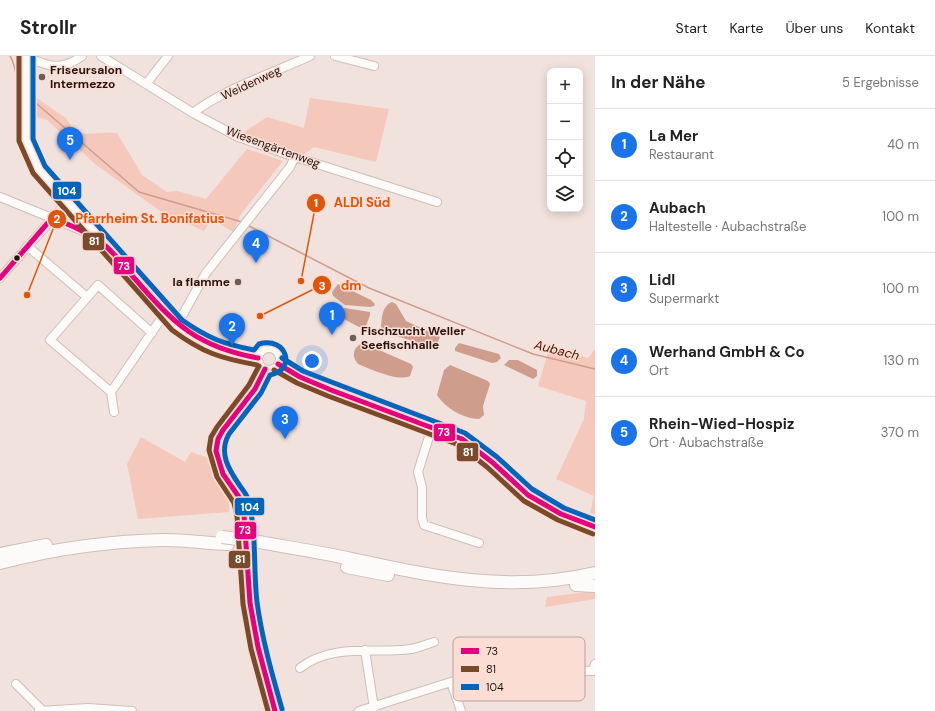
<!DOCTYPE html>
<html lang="de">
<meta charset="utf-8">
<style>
:root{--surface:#fff;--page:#f6f6f6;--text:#222;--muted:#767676;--line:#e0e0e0;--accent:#1a73e8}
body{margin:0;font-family:"DM Sans",sans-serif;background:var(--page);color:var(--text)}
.controls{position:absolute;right:12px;top:12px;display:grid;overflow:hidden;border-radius:8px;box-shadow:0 2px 10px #0003}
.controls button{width:36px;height:36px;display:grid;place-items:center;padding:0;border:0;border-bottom:1px solid var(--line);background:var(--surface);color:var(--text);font:20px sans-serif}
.you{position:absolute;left:312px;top:305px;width:14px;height:14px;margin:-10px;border:3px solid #fff;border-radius:50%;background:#1a73e8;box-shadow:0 0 0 6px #1a73e833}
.badge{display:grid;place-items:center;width:26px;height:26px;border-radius:50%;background:var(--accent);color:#fff;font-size:13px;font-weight:700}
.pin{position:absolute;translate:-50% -33px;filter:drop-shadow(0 1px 2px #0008)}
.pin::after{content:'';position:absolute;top:21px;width:14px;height:12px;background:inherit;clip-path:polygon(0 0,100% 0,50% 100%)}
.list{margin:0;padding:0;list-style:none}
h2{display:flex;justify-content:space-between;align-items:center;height:52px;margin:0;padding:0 16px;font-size:17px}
h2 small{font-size:13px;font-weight:400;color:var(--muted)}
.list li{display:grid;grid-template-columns:26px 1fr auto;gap:12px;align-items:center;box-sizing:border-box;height:72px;padding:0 16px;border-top:1px solid var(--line)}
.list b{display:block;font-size:15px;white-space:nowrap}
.list p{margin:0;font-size:13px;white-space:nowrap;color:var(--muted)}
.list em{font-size:13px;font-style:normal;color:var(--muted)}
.icon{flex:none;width:22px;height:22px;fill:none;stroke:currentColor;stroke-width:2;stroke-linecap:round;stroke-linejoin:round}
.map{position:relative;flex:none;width:595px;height:655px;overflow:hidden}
header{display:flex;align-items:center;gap:24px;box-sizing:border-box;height:56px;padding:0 20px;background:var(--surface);border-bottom:1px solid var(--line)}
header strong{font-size:19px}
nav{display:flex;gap:22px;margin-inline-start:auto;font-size:14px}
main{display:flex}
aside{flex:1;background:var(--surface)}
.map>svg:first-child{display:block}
.green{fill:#f4c8ba}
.water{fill:#cf9d8c}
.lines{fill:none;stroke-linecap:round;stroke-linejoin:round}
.stream{stroke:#cf9d8c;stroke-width:1.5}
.minor-casing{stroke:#ccbfba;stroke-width:10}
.highway-casing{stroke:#ccbfba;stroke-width:14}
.minor{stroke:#fdfbfa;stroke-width:8}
.highway{stroke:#fdfbfa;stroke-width:12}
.highway-bridge-casing{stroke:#ccbfba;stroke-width:14;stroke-linecap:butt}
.highway-bridge{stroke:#fdfbfa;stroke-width:12}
.bus-1-casing{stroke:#fbddd4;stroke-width:8}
.bus-2-casing{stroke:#fbddd4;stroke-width:8}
.bus-3-casing{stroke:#fbddd4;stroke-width:8}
.bus-1{stroke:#e5007d;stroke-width:5}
.bus-2{stroke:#7a4b2a;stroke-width:5}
.bus-3{stroke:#0065bd;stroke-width:5}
.poi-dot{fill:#6b5d58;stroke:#fbddd4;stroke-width:1.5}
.bus-dot{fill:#221511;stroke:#fbddd4;stroke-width:1.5}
.labels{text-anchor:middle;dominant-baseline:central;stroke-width:3;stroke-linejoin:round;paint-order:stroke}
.poi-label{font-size:12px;font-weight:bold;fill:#221511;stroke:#fbddd4;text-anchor:start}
.street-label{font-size:12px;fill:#221511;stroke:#fbddd4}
.water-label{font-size:13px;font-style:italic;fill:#4f1300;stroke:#fbddd4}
.key{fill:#fbddd4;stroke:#baa19a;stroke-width:1}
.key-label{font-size:11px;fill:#221511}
.leader{fill:none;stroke:#de560c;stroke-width:1.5}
.callout-dot{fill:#de560c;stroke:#fbddd4;stroke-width:1.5}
.mark-label{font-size:12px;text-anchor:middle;font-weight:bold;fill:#fff}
.callout-label{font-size:13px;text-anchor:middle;font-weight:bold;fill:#de560c;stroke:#fbddd4;stroke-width:3;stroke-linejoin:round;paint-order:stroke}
.line-badge{stroke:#fbddd4;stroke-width:1.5}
.badge-label{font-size:11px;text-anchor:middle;font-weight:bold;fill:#fff}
</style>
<header>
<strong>Strollr</strong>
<nav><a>Start</a><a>Karte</a><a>Über uns</a><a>Kontakt</a></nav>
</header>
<main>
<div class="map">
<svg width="595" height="655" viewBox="0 0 595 655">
<rect width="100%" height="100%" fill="#f2e2dd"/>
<!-- green -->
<path class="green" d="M35,41L66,62L76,77C91,79 102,76 117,77L142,119L167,136L177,135L206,143L247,93L283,105L241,158L233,176L212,163L204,175L160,155L95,108L47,64L37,61L34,54Z
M310,42L389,53L376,106L314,91L302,100L243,77L267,61L304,72Z
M549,293L588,302L595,293V458L590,457L594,440L556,423L584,363L586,345L538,330Z
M141,381L185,406L191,396L209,402L213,421L229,437V456L138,463L127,408Z
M595,535V543L545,551L547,541Z"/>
<!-- water -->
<path class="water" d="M338,228L371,244L375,248L374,250L370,251L345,249L333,240L332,236Z
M392,246L396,248L406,265L440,281L435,292L384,276L381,271C382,261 382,250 392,246Z
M345,252L370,256V259L366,270L359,271L340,261L338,257Z
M363,287L411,308L413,311L410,320C398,326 370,313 358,308C351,300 353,291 363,287Z
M459,287L499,298L501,302L497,306L492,307L455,295V292Z
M509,304H518L537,314V320L533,323L504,309Z
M450,309L488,325L490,328L483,350L484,359L479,363C464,363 445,352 437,339L444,314Z"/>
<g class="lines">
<!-- stream -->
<path class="stream" d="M10,0C17,10 16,30 23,36
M29,41L139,136L242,166
M247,169L369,232L533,298L595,313"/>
<defs>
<path id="minor" d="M26,0C47,11 62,15 82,0
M101,0L193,57L238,81L295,101L437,146
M335,0L374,10
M27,1L25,4L27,35L26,84L39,114L154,245L177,269L195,282L214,292L232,297L258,302
M146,28L168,0
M193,57C222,34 275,16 310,0
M0,141L81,174L97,184
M27,190L87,241
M0,222L68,145
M177,269L206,217L290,111L295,101
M258 303a11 11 0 1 1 22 0a11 11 0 1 1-22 0Z
M278,308L300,321L331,334L462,383L492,406L528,439L561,458L595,471
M265,313L255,333L223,374L218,383L216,395L223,418L241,444L244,459L250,547L258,591L275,655
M111,336L50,284L98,229L152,277
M114,356L111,336L165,257
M432,371L418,416L422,431V462L424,469L479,487
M365,594L374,652
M300,612C331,587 374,598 411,593C418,592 427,588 434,586
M451,626L461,655
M16,628L43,655
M39,655L88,652L132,655
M359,655L451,626L500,616L528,613L593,615L595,608"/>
<path id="highway" d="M253,485C286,491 319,496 352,503C435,521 510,537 595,517
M0,498L46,489
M0,507C53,493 109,485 164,484C185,484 207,487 228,488
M347,511L388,519
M576,529L595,530"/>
</defs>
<!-- minor casing -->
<use href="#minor" class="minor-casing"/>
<!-- highway casing -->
<use href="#highway" class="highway-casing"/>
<!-- minor -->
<use href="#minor" class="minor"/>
<!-- highway -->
<use href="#highway" class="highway"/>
<defs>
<path id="highway-bridge" d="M222,481L253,485"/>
</defs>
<!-- highway-bridge casing -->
<use href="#highway-bridge" class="highway-bridge-casing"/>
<!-- highway-bridge -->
<use href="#highway-bridge" class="highway-bridge"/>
<defs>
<path id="bus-1" d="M0,222L52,162C70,169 88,176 103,188C116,198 125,212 136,224C175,269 198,291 258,302
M278,308L300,321L331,334L462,383L492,406L528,439L561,458L595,471
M265,313L255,333L223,374L218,383L216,395L223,418L241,444L244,459L250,547L258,591L275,655"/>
<path id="bus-2" d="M19,0V85L33,117L172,274C203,297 220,302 257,309
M259,310L249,329L217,371L211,381L209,394L217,421L234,447L237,460L243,548L251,593L268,655
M274,314L297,327L328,340L459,389L487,411L524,445L558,464L593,478"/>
<path id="bus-3" d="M33,0V83L45,110L182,264C208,282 223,288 254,294L259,288C287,280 297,314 270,319L261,337L229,378C218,397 229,414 240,430C243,434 247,439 248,443C257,476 253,513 257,546C262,583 272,618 282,653
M282,302L303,315L334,327L465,377L497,401L532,433L564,452L595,464"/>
</defs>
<!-- bus-1 casing -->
<use href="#bus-1" class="bus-1-casing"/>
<!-- bus-2 casing -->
<use href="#bus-2" class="bus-2-casing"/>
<!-- bus-3 casing -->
<use href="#bus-3" class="bus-3-casing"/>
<!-- bus-1 -->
<use href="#bus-1" class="bus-1"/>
<!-- bus-2 -->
<use href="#bus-2" class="bus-2"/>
<!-- bus-3 -->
<use href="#bus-3" class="bus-3"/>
</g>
<!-- markers -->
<g class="poi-dot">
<circle cx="42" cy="21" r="4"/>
<circle cx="238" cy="226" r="4"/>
<circle cx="353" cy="282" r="4"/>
</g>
<circle class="bus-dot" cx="17" cy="202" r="3.5"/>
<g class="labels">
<!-- poi labels -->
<g class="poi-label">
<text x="50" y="14">Friseursalon<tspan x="50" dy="14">Intermezzo</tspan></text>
<text x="230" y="226" text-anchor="end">la flamme</text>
<text x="361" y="275">Fischzucht Weller<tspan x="361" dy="14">Seefischhalle</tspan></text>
</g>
<!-- street labels -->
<g class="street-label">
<text transform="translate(251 27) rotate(-25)">Weidenweg</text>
<text transform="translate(273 91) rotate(20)">Wiesengärtenweg</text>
</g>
<!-- water labels -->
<g class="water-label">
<text transform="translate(557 294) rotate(15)">Aubach</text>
</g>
</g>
<!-- legend -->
<rect x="453" y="581" width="132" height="64" rx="6" class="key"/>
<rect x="461" y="592" width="18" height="6" fill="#e5007d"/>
<rect x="461" y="610" width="18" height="6" fill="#7a4b2a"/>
<rect x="461" y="628" width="18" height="6" fill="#0065bd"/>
<g class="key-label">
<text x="486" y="599">73</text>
<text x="486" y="617">81</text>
<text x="486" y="635">104</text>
</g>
<!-- callouts -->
<path class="leader" d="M301 225L316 147M27 239L57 163M260 260L322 229"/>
<g class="callout-dot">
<circle cx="301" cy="225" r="4"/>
<circle cx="27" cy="239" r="4"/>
<circle cx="260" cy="260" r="4"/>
<circle cx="316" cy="147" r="10"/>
<circle cx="57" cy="163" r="10"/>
<circle cx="322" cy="229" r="10"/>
</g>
<g class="mark-label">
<text x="316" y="151">1</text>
<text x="57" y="167">2</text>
<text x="322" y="234">3</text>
</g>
<g class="callout-label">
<text x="362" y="151">ALDI Süd</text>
<text x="150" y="167">Pfarrheim St. Bonifatius</text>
<text x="351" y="234">dm</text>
</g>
<g class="line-badge">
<rect x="52" y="125" width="30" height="19" rx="4" fill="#0065bd"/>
<rect x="82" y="176" width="23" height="19" rx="4" fill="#7a4b2a"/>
<rect x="113" y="200" width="22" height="19" rx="4" fill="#e5007d"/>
<rect x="433" y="367" width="23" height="19" rx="4" fill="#e5007d"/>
<rect x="456" y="386" width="23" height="20" rx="4" fill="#7a4b2a"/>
<rect x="234" y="441" width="31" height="19" rx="4" fill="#0065bd"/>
<rect x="234" y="465" width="23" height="19" rx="4" fill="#e5007d"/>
<rect x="228" y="494" width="23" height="19" rx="4" fill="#7a4b2a"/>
</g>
<g class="badge-label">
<text x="67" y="139">104</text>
<text x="94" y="189">81</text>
<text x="124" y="214">73</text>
<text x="444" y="380">73</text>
<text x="468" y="400">81</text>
<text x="250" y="455">104</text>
<text x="245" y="478">73</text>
<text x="240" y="507">81</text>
</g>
</svg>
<div class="controls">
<button>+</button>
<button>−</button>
<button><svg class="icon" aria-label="locate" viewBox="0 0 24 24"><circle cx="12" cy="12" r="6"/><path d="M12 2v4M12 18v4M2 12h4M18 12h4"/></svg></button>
<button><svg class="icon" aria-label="layers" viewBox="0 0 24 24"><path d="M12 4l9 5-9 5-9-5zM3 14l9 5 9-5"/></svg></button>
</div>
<div class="you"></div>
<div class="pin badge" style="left:332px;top:279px">1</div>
<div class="pin badge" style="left:232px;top:290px">2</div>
<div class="pin badge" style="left:285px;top:383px">3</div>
<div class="pin badge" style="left:256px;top:207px">4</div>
<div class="pin badge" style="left:70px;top:104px">5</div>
</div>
<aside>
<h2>In der Nähe<small>5 Ergebnisse</small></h2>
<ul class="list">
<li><span class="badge">1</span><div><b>La Mer</b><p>Restaurant</p></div><em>40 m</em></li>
<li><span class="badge">2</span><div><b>Aubach</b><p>Haltestelle · Aubachstraße</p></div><em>100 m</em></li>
<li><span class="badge">3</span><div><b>Lidl</b><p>Supermarkt</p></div><em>100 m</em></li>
<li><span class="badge">4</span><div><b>Werhand GmbH &amp; Co</b><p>Ort</p></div><em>130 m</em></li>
<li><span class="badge">5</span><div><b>Rhein-Wied-Hospiz</b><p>Ort · Aubachstraße</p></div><em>370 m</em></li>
</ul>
</aside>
</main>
